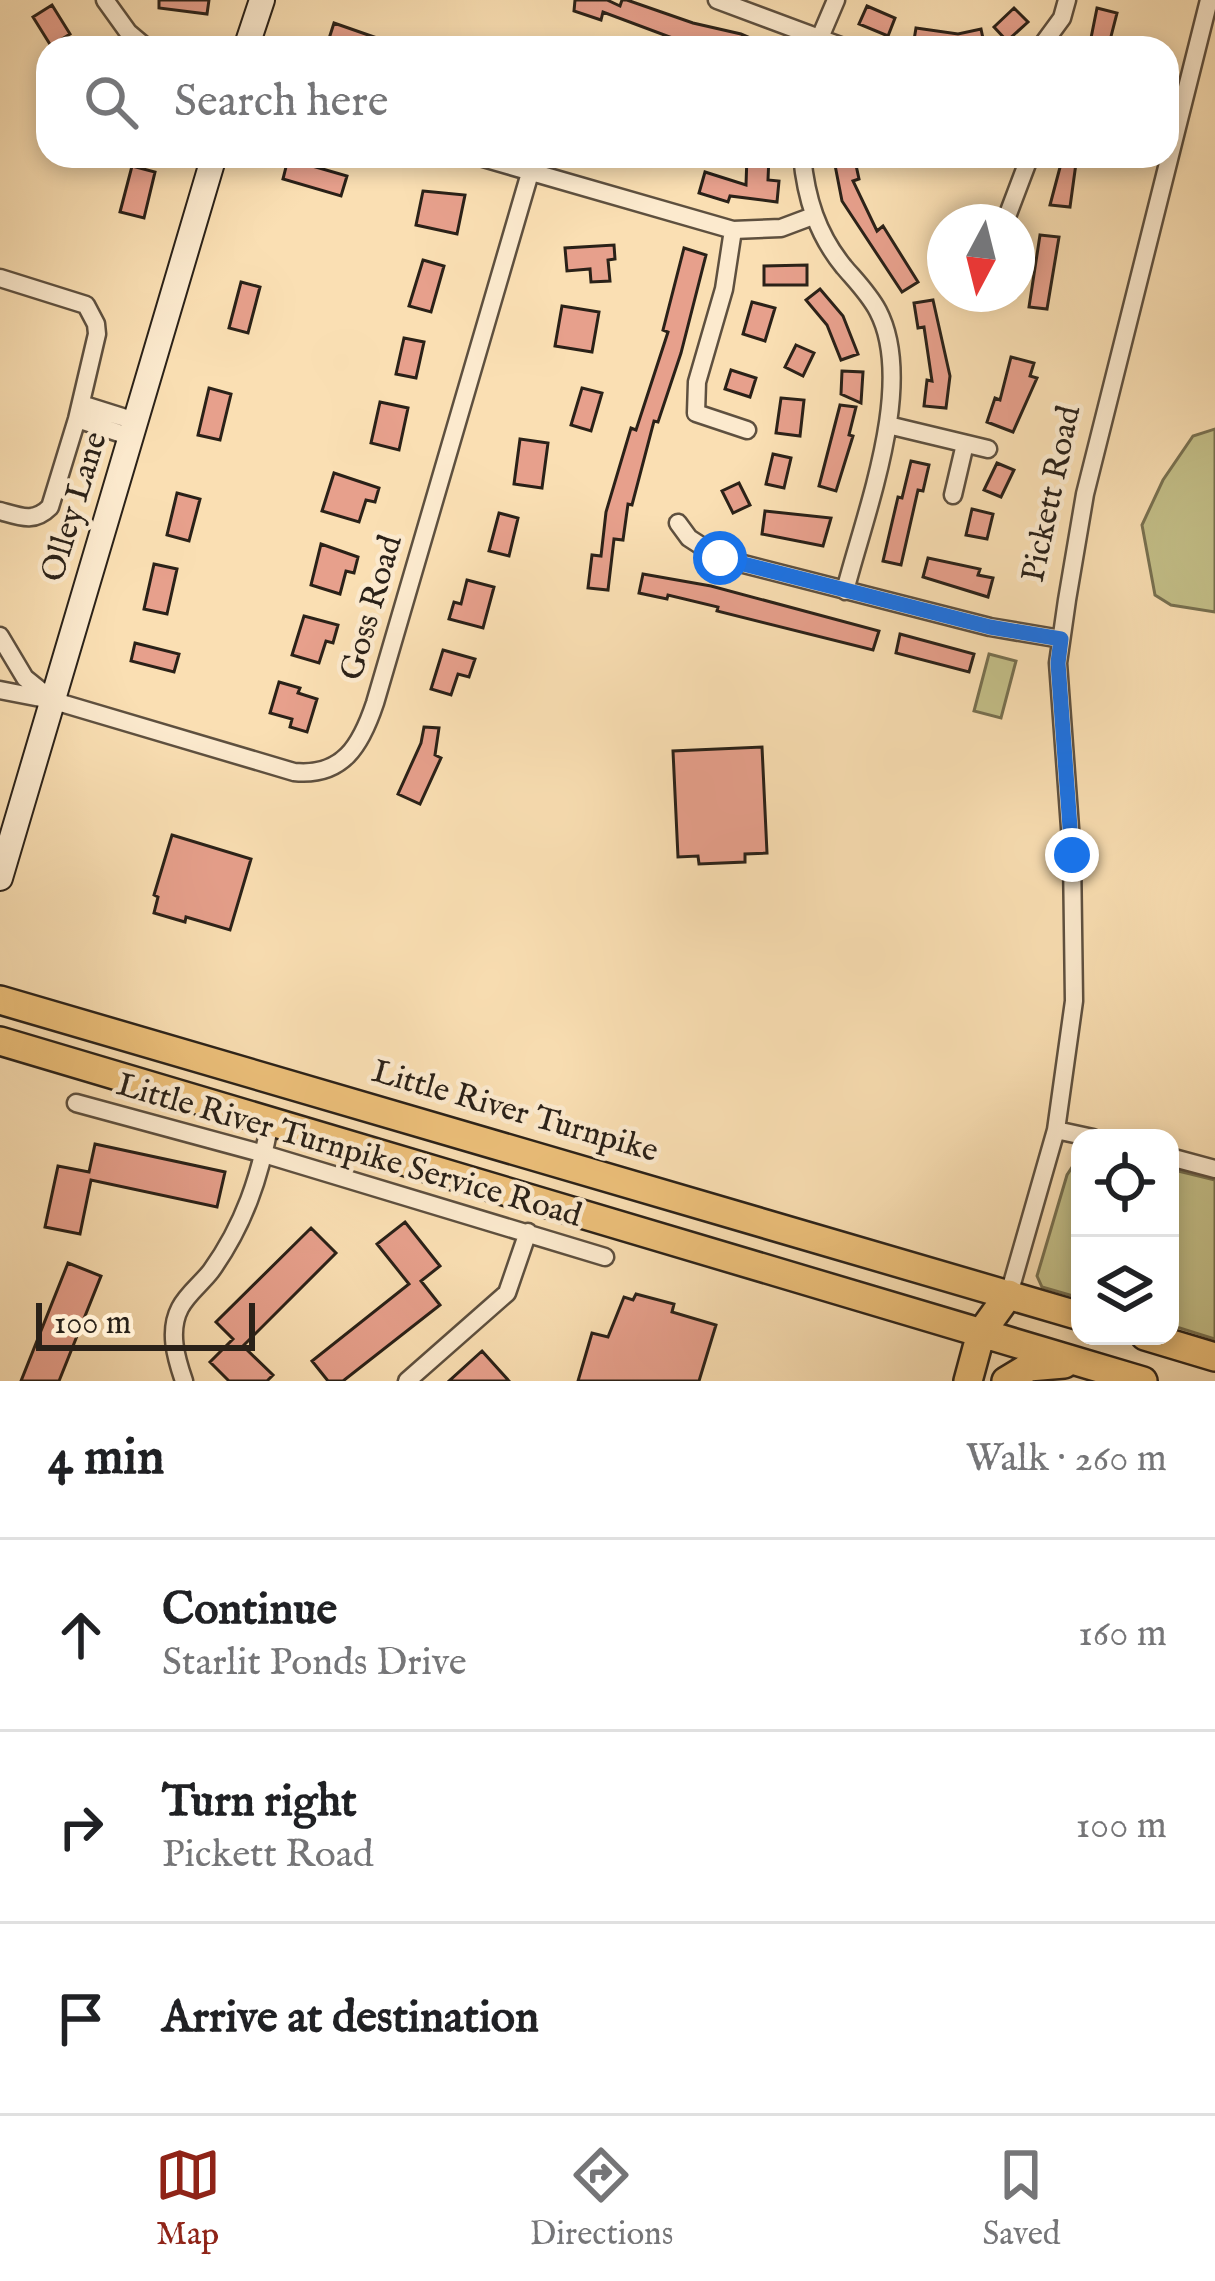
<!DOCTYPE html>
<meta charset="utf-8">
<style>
:root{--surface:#fff;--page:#f2f2f2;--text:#202124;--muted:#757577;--line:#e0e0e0;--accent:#8f2418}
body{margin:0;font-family:"IM FELL English",serif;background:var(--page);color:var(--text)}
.controls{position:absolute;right:36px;bottom:36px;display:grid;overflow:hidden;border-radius:24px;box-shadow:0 6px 18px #0003}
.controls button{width:108px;height:108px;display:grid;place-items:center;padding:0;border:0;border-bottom:3px solid var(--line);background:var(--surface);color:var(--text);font:60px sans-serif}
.compass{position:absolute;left:927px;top:204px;width:108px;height:108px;border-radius:50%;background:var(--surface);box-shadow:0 6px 18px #0003;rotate:187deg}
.scale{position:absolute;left:36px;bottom:30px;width:219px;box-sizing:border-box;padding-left:12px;border:6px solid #2a2118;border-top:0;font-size:33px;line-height:42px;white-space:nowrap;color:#2a2118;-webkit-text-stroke:9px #fceace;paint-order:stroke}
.stop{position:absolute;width:36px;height:36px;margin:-27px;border:9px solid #1a73e8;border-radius:50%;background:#fff}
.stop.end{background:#1a73e8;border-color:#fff;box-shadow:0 3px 12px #0008}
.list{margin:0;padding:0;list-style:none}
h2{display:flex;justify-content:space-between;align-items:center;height:156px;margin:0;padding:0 48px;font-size:51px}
h2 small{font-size:39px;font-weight:400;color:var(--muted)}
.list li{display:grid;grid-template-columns:78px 1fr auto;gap:36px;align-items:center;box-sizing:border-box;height:192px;padding:0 48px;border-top:3px solid var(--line)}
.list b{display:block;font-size:45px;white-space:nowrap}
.list p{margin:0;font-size:39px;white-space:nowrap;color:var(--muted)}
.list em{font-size:39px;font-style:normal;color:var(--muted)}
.icon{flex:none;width:66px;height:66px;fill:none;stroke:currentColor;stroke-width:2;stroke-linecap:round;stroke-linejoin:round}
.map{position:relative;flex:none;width:1215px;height:1381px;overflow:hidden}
.search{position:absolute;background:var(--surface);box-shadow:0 6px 18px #0003;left:36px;right:36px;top:36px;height:132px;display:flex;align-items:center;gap:30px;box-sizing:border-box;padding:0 42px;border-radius:36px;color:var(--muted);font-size:45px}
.sheet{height:732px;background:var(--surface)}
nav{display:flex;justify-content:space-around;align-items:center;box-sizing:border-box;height:168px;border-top:3px solid var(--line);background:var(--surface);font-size:33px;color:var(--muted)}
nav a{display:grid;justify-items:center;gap:6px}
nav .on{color:var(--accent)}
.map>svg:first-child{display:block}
.green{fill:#c4c089;stroke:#777050;stroke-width:3}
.building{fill:#e7a08c;stroke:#2a2118;stroke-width:3}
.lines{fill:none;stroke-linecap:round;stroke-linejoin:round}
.street-casing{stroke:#5e503f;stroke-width:21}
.secondary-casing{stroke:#2a2118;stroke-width:28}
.primary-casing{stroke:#2a2118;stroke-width:32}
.street{stroke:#fceace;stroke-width:16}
.secondary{stroke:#fceace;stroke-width:24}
.primary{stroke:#edc07a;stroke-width:27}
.route{stroke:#1a73e8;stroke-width:15}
.labels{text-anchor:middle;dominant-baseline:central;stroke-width:9;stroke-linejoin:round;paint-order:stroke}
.street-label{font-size:33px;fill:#2a2118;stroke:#fceace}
</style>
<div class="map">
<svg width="1215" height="1381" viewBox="0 0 1215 1381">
<rect width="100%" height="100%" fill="#fadfb3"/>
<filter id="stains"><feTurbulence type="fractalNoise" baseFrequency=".00167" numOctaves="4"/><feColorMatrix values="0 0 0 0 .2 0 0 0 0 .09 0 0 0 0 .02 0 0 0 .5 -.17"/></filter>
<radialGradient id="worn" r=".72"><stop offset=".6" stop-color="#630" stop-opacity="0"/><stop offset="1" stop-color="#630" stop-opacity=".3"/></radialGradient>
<!-- green -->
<path class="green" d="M1215,429V612L1171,605L1155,595L1142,525L1163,480L1193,436Z
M989,654L1016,661L1001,718L974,711Z
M1080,1155V1298L1042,1287L1037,1276L1067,1175Z
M1170,1169L1215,1180V1339L1170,1325Z"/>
<!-- building -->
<path class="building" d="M159,0H209L207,14L159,8Z
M575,0H607L620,6L622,0H627L693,23L741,34L774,48H699L603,12L601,20L574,11Z
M52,5L70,34L51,46L33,17Z
M867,6L895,18L888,36L859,24Z
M1014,8L1028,22L1007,41L994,27Z
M1097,8L1117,13L1108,48H1089Z
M334,23L377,38L374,48H326Z
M916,28L958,34L981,29L985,48L913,46Z
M747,156H769L768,180L779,181L777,202L730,196L728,202L699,193L705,172L746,185Z
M854,156L859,179L853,181L877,231L883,226L918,282L902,292L842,201L834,160Z
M1063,156H1077L1070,207L1050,205Z
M288,159L347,176L341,196L283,179Z
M132,166L155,172L144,218L120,212Z
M423,191L465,195L457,234L416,225Z
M1040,235L1059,237L1047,309L1029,307Z
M614,245L615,259L608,260L610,281L591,282L590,269L567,271L565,248Z
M684,248L706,255L681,353L658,422L654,421L632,505L628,504L623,540L614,539L608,590L588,588L592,555L601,556L606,512L631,428L636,430L668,332L663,330Z
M423,260L444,266L431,312L409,306Z
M807,265V285H764V266Z
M241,282L260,287L248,333L229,328Z
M820,289L843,316L858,354L841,360L827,325L806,300Z
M933,300L950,376L946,408L924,406L927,380L932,381L924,327L918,328L914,303Z
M752,302L775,308L765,341L743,334Z
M562,306L599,312L592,352L555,346Z
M404,338L424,342L416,378L396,374Z
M796,345L814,353L803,376L785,367Z
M1011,357L1034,363L1030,376L1037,378L1013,432L987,422L995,398L1000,400Z
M731,370L756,378L750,397L725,389Z
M842,371L863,372L861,403L841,394Z
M209,388L231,394L220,440L198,435Z
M582,388L602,393L591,431L571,425Z
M781,398L804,400L800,436L776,433Z
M380,402L408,408L399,450L371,443Z
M840,405L856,407L849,435L853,436L836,491L819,486Z
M520,439L548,443L542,488L514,484Z
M773,454L791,458L784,488L766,484Z
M911,461L929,465L923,491L918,490L901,565L883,561L898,497L902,498Z
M997,463L1014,470L1001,497L984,490Z
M334,473L379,488L375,502L366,500L359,522L322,511Z
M739,483L750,505L733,513L722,491Z
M177,493L200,499L189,541L167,535Z
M972,509L993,514L987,539L966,535Z
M765,511L831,518L823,546L762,534Z
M499,513L518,518L509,556L489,551Z
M321,544L358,557L354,573L346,571L340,594L311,585Z
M928,558L980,569L978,575L993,578L988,597L923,577Z
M154,564L177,569L167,614L144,609Z
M643,574L711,586L879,631L873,650L717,611L718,607L668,595L667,599L639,593Z
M467,580L494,587L483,628L449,619L454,602L461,604Z
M304,616L338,625L333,643L326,641L319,663L292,655Z
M900,634L974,654L969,672L896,653Z
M135,643L179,654L174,672L131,661Z
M443,650L475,659L469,677L458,674L451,695L431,689Z
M279,682L300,688L298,693L317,699L307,732L290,727L292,719L270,713Z
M424,727L439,728L435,755L441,758L420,804L398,794L421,743Z
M762,747L767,853L745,854V862L699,864L698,856L678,857L673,751Z
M172,835L251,859L230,930L186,917L185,922L154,913L158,897L154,895Z
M95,1144L225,1172L217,1207L91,1180L80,1234L45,1227L58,1166L89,1172Z
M405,1222L440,1266L421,1281L440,1305L343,1381H328L312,1361L409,1284L377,1244Z
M311,1228L336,1253L243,1346L273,1375L267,1381H229L210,1362L233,1339L216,1322Z
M68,1263L101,1276L59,1381H21Z
M636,1294L674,1304L672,1312L716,1325L699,1381H578L592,1333L608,1337L624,1297L633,1300Z
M482,1351L509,1381H449Z"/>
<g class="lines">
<defs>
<path id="street" d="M105,0L128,32L147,48
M717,0L846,48
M816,47L836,0
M1040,48L1062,18L1067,0
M476,156L733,230L781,228L813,216
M802,156C806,198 817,234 844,267C856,281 869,294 878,311C916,384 865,513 845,591
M1005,222L1030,156
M733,230L724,289L697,382L696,413L747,430
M0,278L86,305L96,324L97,334L77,419L50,507C34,523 21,517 0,511
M81,404L135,421
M77,419L131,437
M888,425L988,449
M953,495L965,444
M678,523L689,538L720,558L990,627L1061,639
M0,636L25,678L51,699
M0,690L51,700L294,772C343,777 361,745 375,703L530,173
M76,1103L264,1154L605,1257
M1056,1130L1093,1138
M1170,1157L1215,1169
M1009,1294L1056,1130L1074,1001L1072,855L1058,663L1067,600L1085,494L1209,0
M184,1381C176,1358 168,1331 180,1308C187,1294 202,1283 211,1271C244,1225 260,1177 270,1122
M407,1381L507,1293L528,1232"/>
<path id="secondary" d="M246,48L262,0
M0,878L214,156"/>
<path id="primary" d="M0,1000L1080,1316
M0,1041L1143,1381
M1145,1336L1215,1357
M968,1381L981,1333L1009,1294
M1006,1381L1029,1367L1064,1364"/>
</defs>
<!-- street casing -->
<use href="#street" class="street-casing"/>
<!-- secondary casing -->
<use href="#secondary" class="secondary-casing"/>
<!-- primary casing -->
<use href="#primary" class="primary-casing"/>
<!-- street -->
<use href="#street" class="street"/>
<!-- secondary -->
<use href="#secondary" class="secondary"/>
<!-- primary -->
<use href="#primary" class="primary"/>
</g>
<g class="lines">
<!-- route -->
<path class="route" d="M720,558L990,627L1061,639L1058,663L1072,855"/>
</g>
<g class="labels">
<!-- street labels -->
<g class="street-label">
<text transform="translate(1052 494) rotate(-78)">Pickett Road</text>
<text transform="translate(75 507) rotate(-73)">Olley Lane</text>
<text transform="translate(372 608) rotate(-74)">Goss Road</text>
<text transform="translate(515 1112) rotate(16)">Little River Turnpike</text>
<text transform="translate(349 1151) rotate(16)">Little River Turnpike Service Road</text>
</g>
</g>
<rect width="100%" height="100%" filter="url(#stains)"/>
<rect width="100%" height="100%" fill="url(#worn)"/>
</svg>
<div class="controls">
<button><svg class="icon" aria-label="locate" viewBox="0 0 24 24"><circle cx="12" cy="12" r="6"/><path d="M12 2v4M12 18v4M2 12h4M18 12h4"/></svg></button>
<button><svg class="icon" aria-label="layers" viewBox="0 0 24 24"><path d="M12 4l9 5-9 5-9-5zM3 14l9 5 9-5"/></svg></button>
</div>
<svg class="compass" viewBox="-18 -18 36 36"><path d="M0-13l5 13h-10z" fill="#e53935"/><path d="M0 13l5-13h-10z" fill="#757577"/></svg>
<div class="scale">100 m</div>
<div class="stop" style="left:720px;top:558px"></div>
<div class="stop end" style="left:1072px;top:855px"></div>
<div class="search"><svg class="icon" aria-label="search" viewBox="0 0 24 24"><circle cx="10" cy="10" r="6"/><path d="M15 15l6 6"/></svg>Search here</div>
</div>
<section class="sheet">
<h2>4 min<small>Walk · 260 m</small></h2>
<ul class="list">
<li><svg class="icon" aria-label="ahead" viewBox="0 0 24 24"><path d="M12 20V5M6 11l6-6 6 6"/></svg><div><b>Continue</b><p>Starlit Ponds Drive</p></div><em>160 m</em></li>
<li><svg class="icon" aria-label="right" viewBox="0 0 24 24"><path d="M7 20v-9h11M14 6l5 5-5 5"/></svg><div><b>Turn right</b><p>Pickett Road</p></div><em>100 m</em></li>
<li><svg class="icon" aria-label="arrive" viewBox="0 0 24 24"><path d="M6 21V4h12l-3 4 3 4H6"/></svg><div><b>Arrive at destination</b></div></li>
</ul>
</section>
<nav>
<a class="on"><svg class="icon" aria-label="map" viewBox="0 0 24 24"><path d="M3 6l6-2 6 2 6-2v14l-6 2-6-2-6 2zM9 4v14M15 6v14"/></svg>Map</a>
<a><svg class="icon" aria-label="directions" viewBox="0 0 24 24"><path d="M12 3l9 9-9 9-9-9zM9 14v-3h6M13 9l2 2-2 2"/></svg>Directions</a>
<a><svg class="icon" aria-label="saved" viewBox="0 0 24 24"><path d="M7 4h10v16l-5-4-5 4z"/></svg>Saved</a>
</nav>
